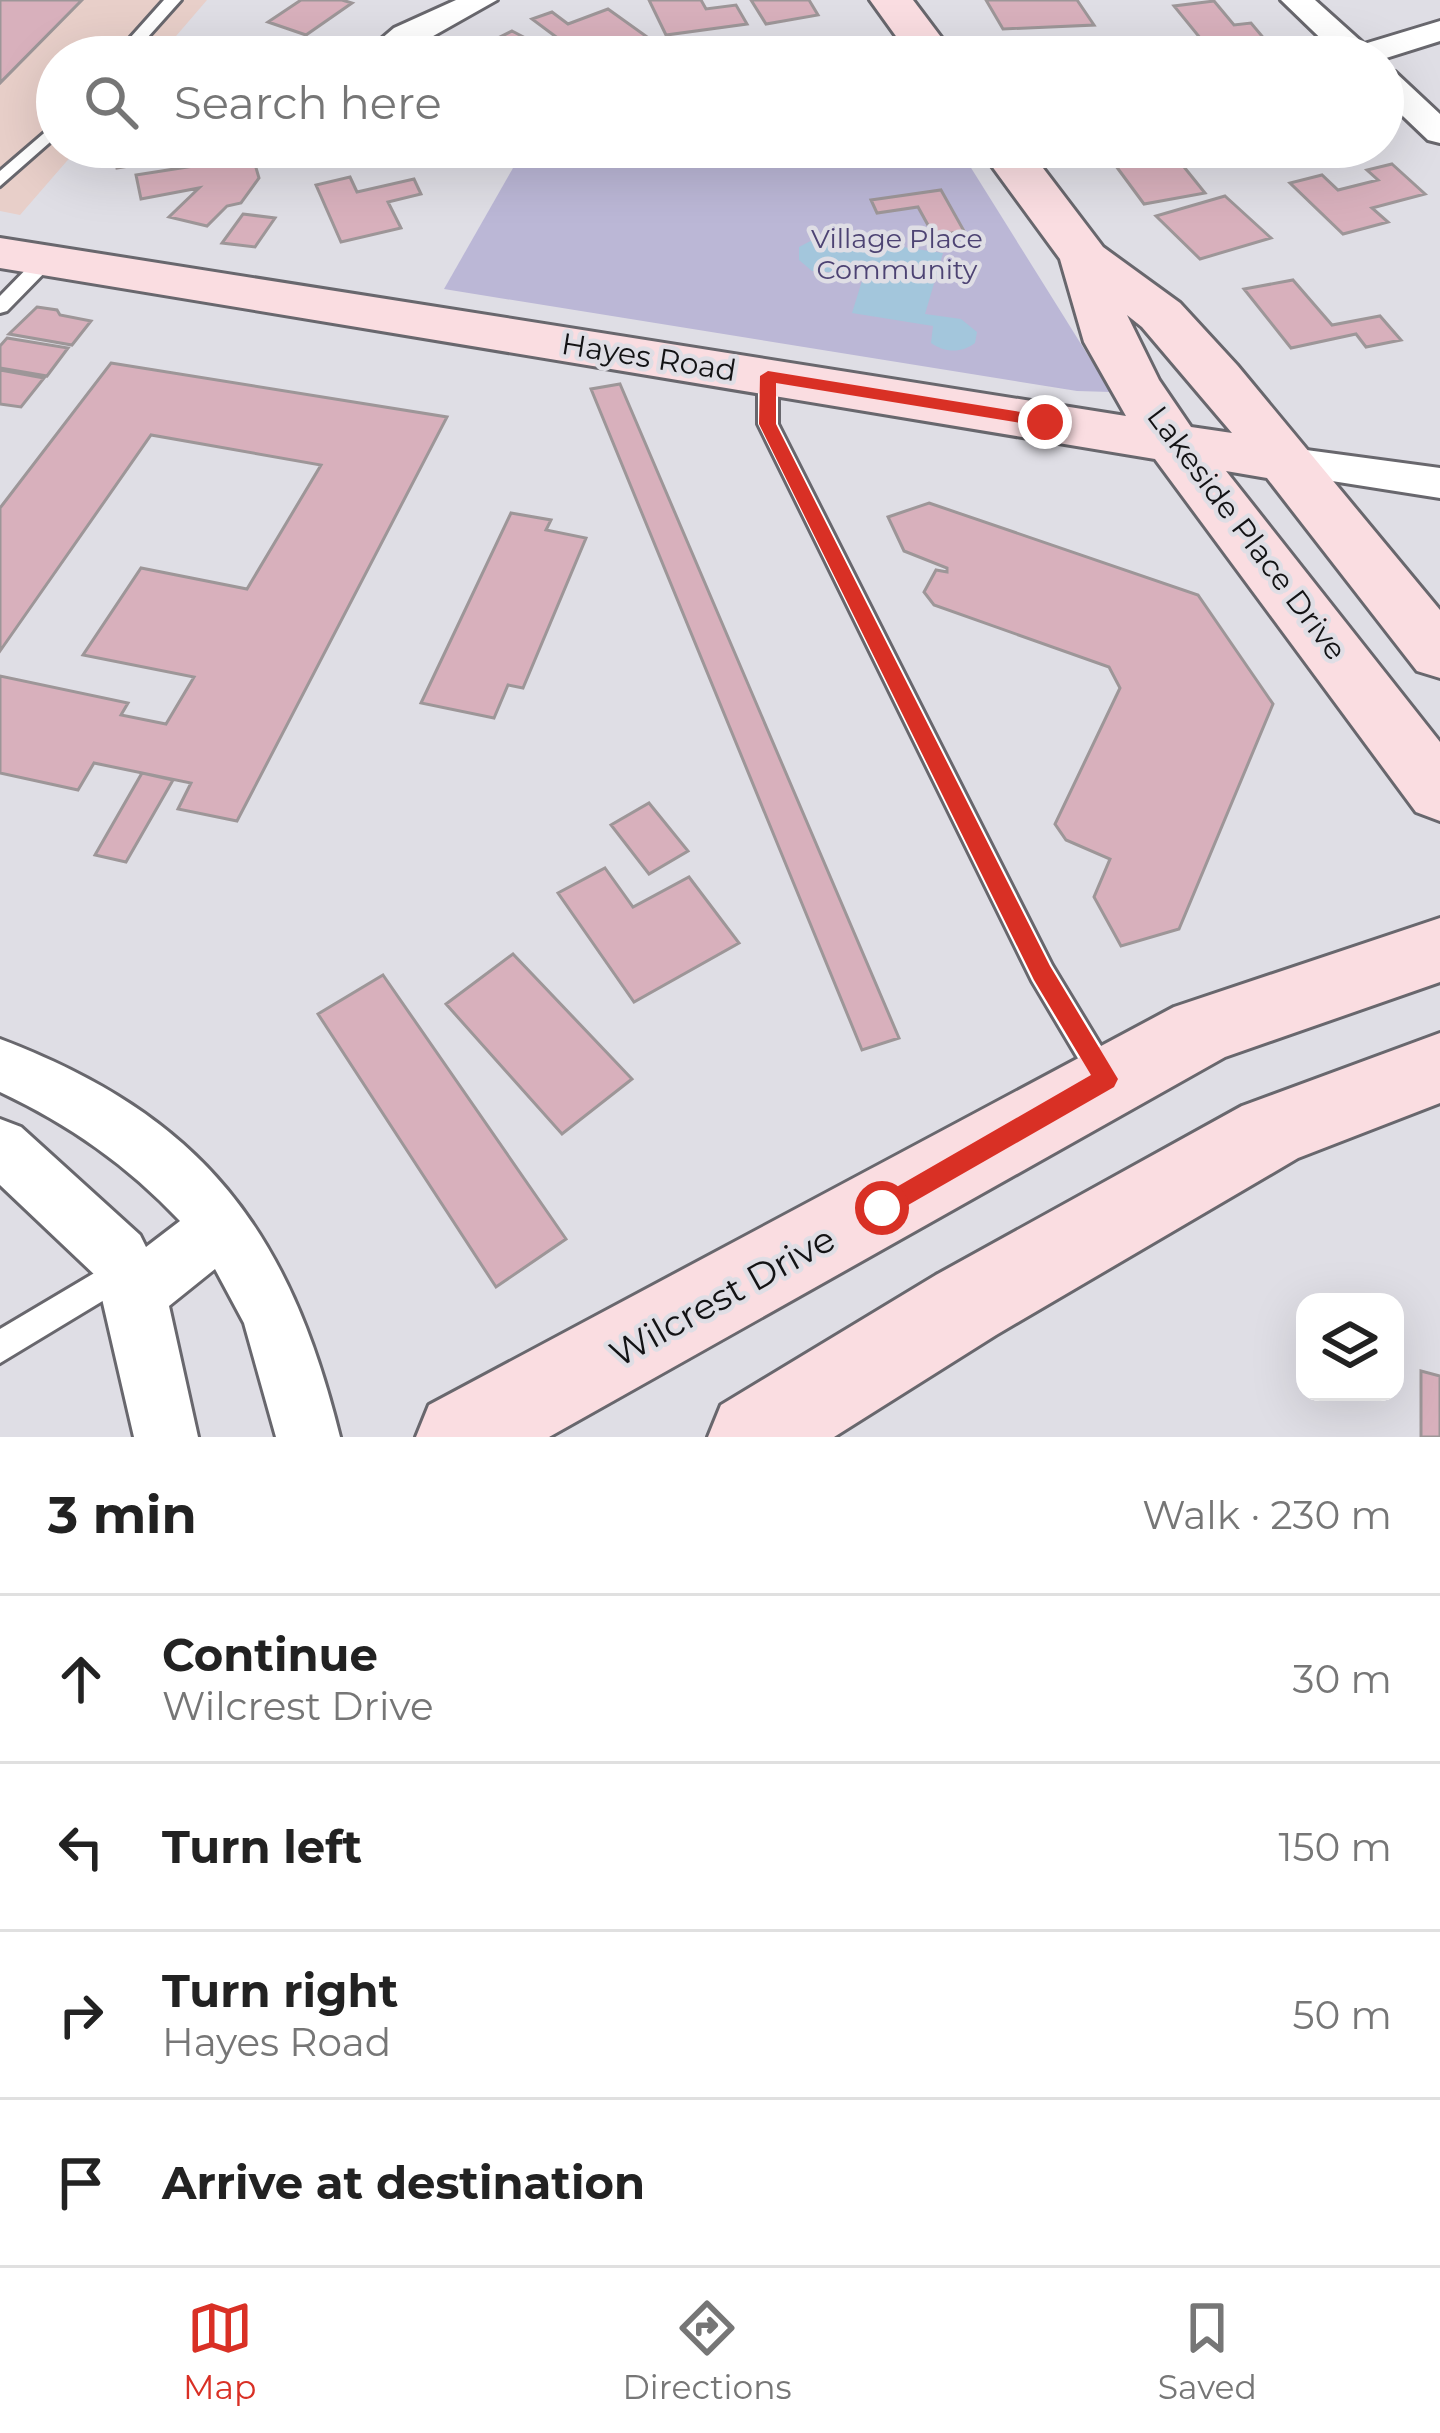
<!DOCTYPE html>
<meta charset="utf-8">
<style>
:root{--surface:#fff;--page:#f2f2f2;--text:#222;--muted:#767676;--line:#e0e0e0;--accent:#d93025}
body{margin:0;font-family:Montserrat,sans-serif;background:var(--page);color:var(--text)}
.controls{position:absolute;right:36px;bottom:36px;display:grid;overflow:hidden;border-radius:24px;box-shadow:0 12px 48px #0002}
.controls button{width:108px;height:108px;display:grid;place-items:center;padding:0;border:0;border-bottom:3px solid var(--line);background:var(--surface);color:var(--text);font:60px sans-serif}
.stop{position:absolute;width:36px;height:36px;margin:-27px;border:9px solid #d93025;border-radius:50%;background:#fff}
.stop.end{background:#d93025;border-color:#fff;box-shadow:0 3px 12px #0008}
.list{margin:0;padding:0;list-style:none}
h2{display:flex;justify-content:space-between;align-items:center;height:156px;margin:0;padding:0 48px;font-size:51px}
h2 small{font-size:39px;font-weight:400;color:var(--muted)}
.list li{display:grid;grid-template-columns:78px 1fr auto;gap:36px;align-items:center;box-sizing:border-box;height:168px;padding:0 48px;border-top:3px solid var(--line)}
.list b{display:block;font-size:45px;white-space:nowrap}
.list p{margin:0;font-size:39px;white-space:nowrap;color:var(--muted)}
.list em{font-size:39px;font-style:normal;color:var(--muted)}
.icon{flex:none;width:66px;height:66px;fill:none;stroke:currentColor;stroke-width:2;stroke-linecap:round;stroke-linejoin:round}
.map{position:relative;flex:none;width:1440px;height:1437px;overflow:hidden}
.search{position:absolute;background:var(--surface);box-shadow:0 12px 48px #0002;left:36px;right:36px;top:36px;height:132px;display:flex;align-items:center;gap:30px;box-sizing:border-box;padding:0 42px;border-radius:66px;color:var(--muted);font-size:45px}
.sheet{height:828px;background:var(--surface)}
nav{display:flex;justify-content:space-around;align-items:center;box-sizing:border-box;height:168px;border-top:3px solid var(--line);background:var(--surface);font-size:33px;color:var(--muted)}
nav a{display:grid;justify-items:center;gap:6px}
nav .on{color:var(--accent)}
.map>svg:first-child{display:block}
.education{fill:#e8cfc9}
.green{fill:#bbb7d6}
.water{fill:#a3c6dc}
.building{fill:#d8b0bc;stroke:#9d9698;stroke-width:3}
.lines{fill:none;stroke-linecap:round;stroke-linejoin:round}
.lane-casing{stroke:#68676d;stroke-width:6}
.street-casing{stroke:#68676d;stroke-width:6}
.secondary-casing{stroke:#68676d;stroke-width:6}
.lane{fill:#fff;fill-rule:evenodd}
.street{fill:#fff;fill-rule:evenodd}
.secondary{fill:#fadde1;fill-rule:evenodd}
.route{fill:#d93025}
.labels{text-anchor:middle;dominant-baseline:central;stroke-width:9;stroke-linejoin:round;paint-order:stroke}
.far-park-label{font-size:27px;fill:#4d4373;stroke:#dfdee5}
.street-label{font-size:30px;fill:#131315;stroke:#dfdee5}
.near-street-label{font-size:36px;fill:#131315;stroke:#dfdee5}
</style>
<div class="map">
<svg width="1440" height="1437" viewBox="0 0 1440 1437">
<rect width="100%" height="100%" fill="#dfdee5"/>
<!-- education -->
<path class="education" d="M0,0H207L158,57H57V147H79L20,215L0,211Z"/>
<!-- green -->
<path class="green" d="M525,147H958L1111,392L1077,391L444,289Z"/>
<!-- water -->
<path class="water" d="M822,235L943,253L925,314L961,319L977,332L975,343C962,353 945,353 931,343L933,326L852,313L866,268L852,264L844,273L812,271L799,260V247Z"/>
<!-- building -->
<path class="building" d="M0,0H82L0,83Z
M301,0H342L352,3L306,35L268,22Z
M649,0H701L706,9L736,5L747,24L666,35Z
M751,0H809L818,15L766,24Z
M986,0H1077L1094,25L1003,29Z
M1214,1L1234,25L1251,23L1272,48L1161,57L1152,45L1201,39L1174,6Z
M608,9L650,39L602,57H583L532,19L552,12L568,24Z
M512,31L562,57H484L472,51Z
M235,40L279,47L270,57H218Z
M114,147H157L159,161L117,168Z
M419,147H482L469,161Z
M1133,147H1168L1205,193L1144,204L1113,162L1140,158Z
M226,154L254,161L259,178L241,203L227,206L207,226L169,217L199,188L141,199L136,175L219,162Z
M1392,164L1425,194L1372,208L1388,222L1343,234L1290,183L1322,175L1338,190L1378,180L1367,170Z
M350,177L357,192L414,179L421,194L388,202L401,228L341,242L316,185Z
M941,190L964,231L934,236L918,207L877,213L871,200Z
M1225,196L1271,238L1200,259L1156,216Z
M243,214L275,218L255,247L222,243Z
M1293,280L1332,325L1380,316L1401,340L1366,347L1356,334L1291,348L1244,289Z
M37,307L57,310L60,315L91,321L72,345L9,334Z
M7,338L68,348L47,376L0,368V346Z
M111,363L447,417L237,821L178,809L191,783L94,763L78,790L0,773V676L128,703L121,715L166,724L194,677L83,655L141,568L247,589L321,465L151,435L0,651V508Z
M0,370L44,378L21,407L0,404Z
M620,384L899,1038L862,1050L591,389Z
M929,503L1198,595L1273,704L1179,929L1121,946L1094,897L1110,859L1066,840L1055,824L1120,688L1109,667L934,605L924,592L936,570L947,572V568L904,551L888,517Z
M511,513L551,520L546,530L586,538L523,688L508,685L494,718L421,703Z
M142,773L173,780L126,862L95,855Z
M649,803L688,851L649,874L611,825Z
M605,868L633,907L689,877L739,943L634,1002L558,893Z
M513,954L632,1079L562,1134L446,1004Z
M383,975L566,1239L496,1287L318,1014Z
M1421,1371L1440,1376V1437H1421Z"/>
<g class="lines">
<defs>
<path id="lane" d="M164,0H181L130,57H113Z
M926,42L932,44V50L896,57H859L867,52Z
M57,122V136L0,186V171Z
M46,254L53,256V264L7,311L0,313V296L39,256Z
M768,370L778,376V424L1052,965L1115,1069L1119,1078L1115,1087L1105,1091L1095,1087L1032,981L758,424V376Z
M123,1256L134,1260L138,1271L134,1282L0,1363V1329Z"/>
<path id="street" d="M456,0H497L396,57H360L394,28Z
M1281,0H1315L1364,44L1440,21V41L1383,59L1340,57Z
M1383,69L1395,72L1440,114V143L1428,140L1383,97Z
M1284,447L1440,468V498L1269,471L1263,461L1269,451Z
M0,1039C203,1116 289,1230 340,1437H276L244,1323L215,1269L169,1306L198,1437H134L97,1277L0,1185V1119L21,1127L140,1235L146,1247L180,1221C127,1165 70,1125 0,1092Z"/>
<path id="secondary" d="M870,0H913L956,57H911Z
M978,147H1027L1103,247L1180,303L1237,365L1440,610V678L1417,671L1267,478L1226,471L1440,742V821L1416,812L1155,459L0,268V238L1126,416L1084,342L1060,259ZM1127,315L1142,327L1232,433L1191,427L1159,380Z
M1440,918V982L1225,1057L549,1437H416L429,1405L1174,1007Z
M1440,1033V1103L1298,1158L996,1335L834,1437H708L721,1405L936,1275L1242,1106Z"/>
</defs>
<!-- lane casing -->
<use href="#lane" class="lane-casing"/>
<!-- street casing -->
<use href="#street" class="street-casing"/>
<!-- secondary casing -->
<use href="#secondary" class="secondary-casing"/>
<!-- lane -->
<use href="#lane" class="lane"/>
<!-- street -->
<use href="#street" class="street"/>
<!-- secondary -->
<use href="#secondary" class="secondary"/>
</g>
<!-- route -->
<path class="route" d="M768,371L1045,416L1053,422L1045,427L776,383V424L1050,966L1118,1079L1114,1087L882,1220L870,1208L874,1200L1091,1075L1034,980L759,424L760,376Z"/>
<g class="labels">
<!-- far-park labels -->
<g class="far-park-label">
<text x="897" y="238">Village Place<tspan x="897" dy="31">Community</tspan></text>
</g>
<!-- street labels -->
<g class="street-label">
<text transform="translate(649 357) rotate(9)">Hayes Road</text>
<text transform="translate(1247 533) rotate(53)">Lakeside Place Drive</text>
</g>
<!-- near-street labels -->
<g class="near-street-label">
<text transform="translate(722 1296) rotate(-29)">Wilcrest Drive</text>
</g>
</g>
</svg>
<div class="controls">
<button><svg class="icon" aria-label="layers" viewBox="0 0 24 24"><path d="M12 4l9 5-9 5-9-5zM3 14l9 5 9-5"/></svg></button>
</div>
<div class="stop" style="left:882px;top:1208px"></div>
<div class="stop end" style="left:1045px;top:422px"></div>
<div class="search"><svg class="icon" aria-label="search" viewBox="0 0 24 24"><circle cx="10" cy="10" r="6"/><path d="M15 15l6 6"/></svg>Search here</div>
</div>
<section class="sheet">
<h2>3 min<small>Walk · 230 m</small></h2>
<ul class="list">
<li><svg class="icon" aria-label="ahead" viewBox="0 0 24 24"><path d="M12 20V5M6 11l6-6 6 6"/></svg><div><b>Continue</b><p>Wilcrest Drive</p></div><em>30 m</em></li>
<li><svg class="icon" aria-label="left" viewBox="0 0 24 24"><path d="M17 20v-9H6M10 6l-5 5 5 5"/></svg><div><b>Turn left</b></div><em>150 m</em></li>
<li><svg class="icon" aria-label="right" viewBox="0 0 24 24"><path d="M7 20v-9h11M14 6l5 5-5 5"/></svg><div><b>Turn right</b><p>Hayes Road</p></div><em>50 m</em></li>
<li><svg class="icon" aria-label="arrive" viewBox="0 0 24 24"><path d="M6 21V4h12l-3 4 3 4H6"/></svg><div><b>Arrive at destination</b></div></li>
</ul>
</section>
<nav>
<a class="on"><svg class="icon" aria-label="map" viewBox="0 0 24 24"><path d="M3 6l6-2 6 2 6-2v14l-6 2-6-2-6 2zM9 4v14M15 6v14"/></svg>Map</a>
<a><svg class="icon" aria-label="directions" viewBox="0 0 24 24"><path d="M12 3l9 9-9 9-9-9zM9 14v-3h6M13 9l2 2-2 2"/></svg>Directions</a>
<a><svg class="icon" aria-label="saved" viewBox="0 0 24 24"><path d="M7 4h10v16l-5-4-5 4z"/></svg>Saved</a>
</nav>
